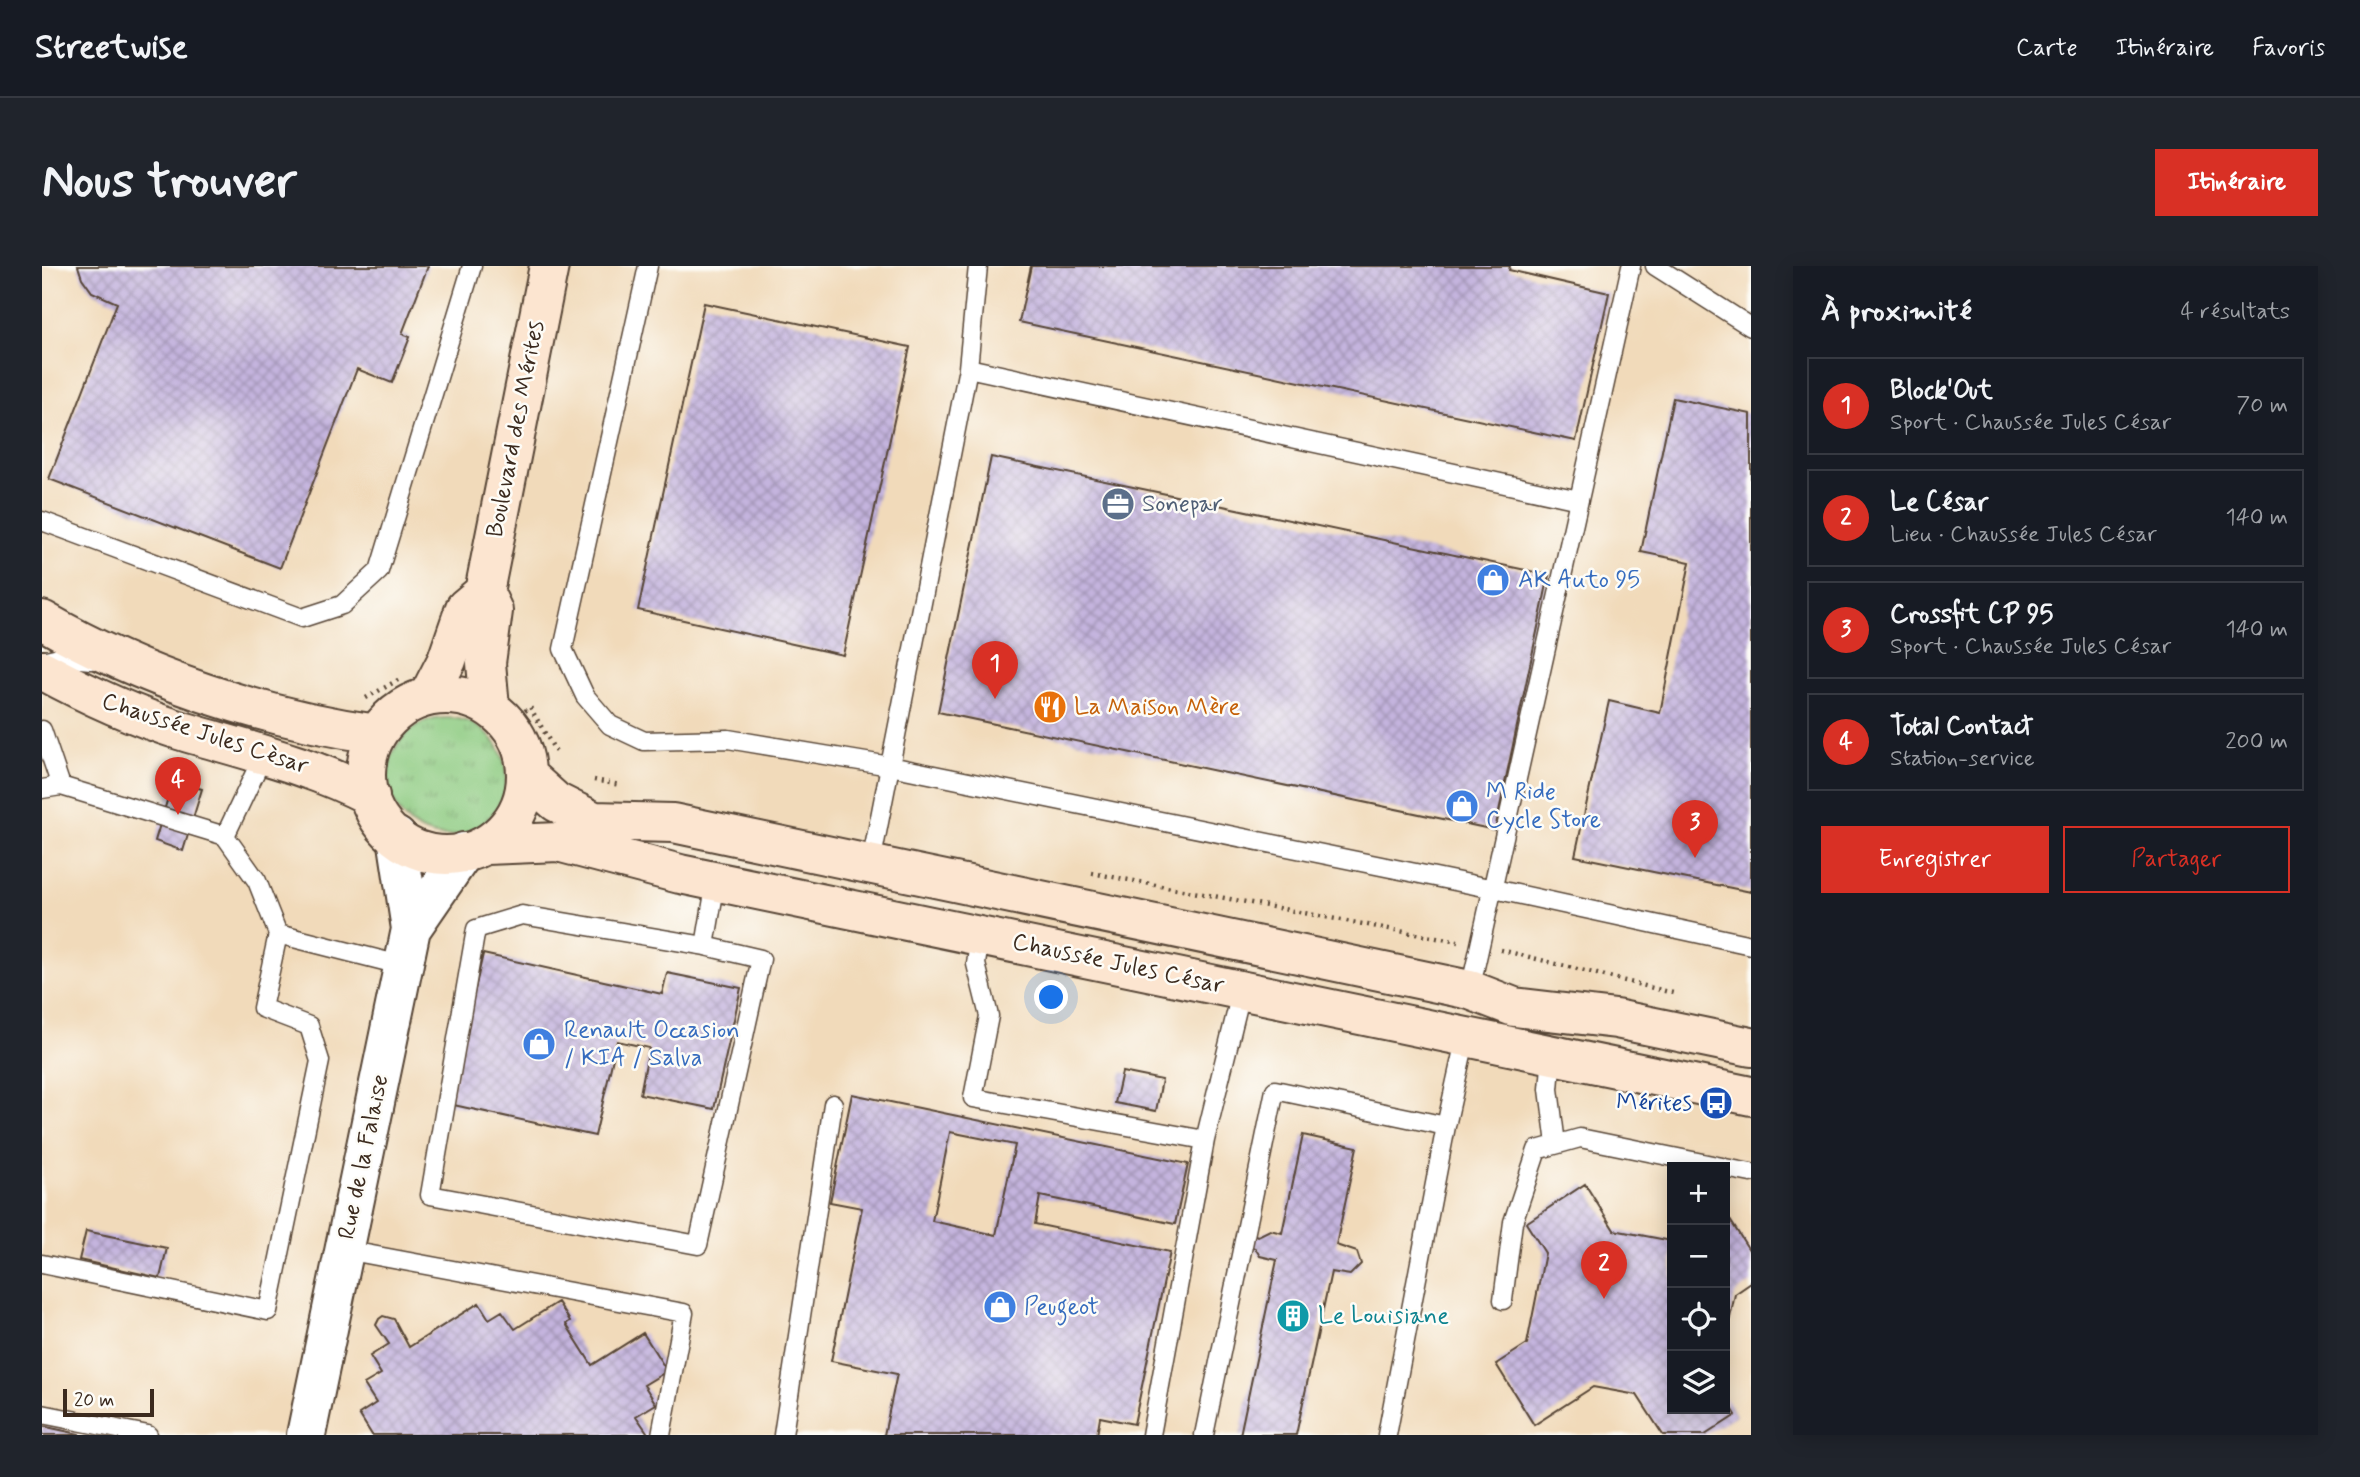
<!DOCTYPE html>
<html lang="fr">
<meta charset="utf-8">
<style>
:root{--surface:#171b24;--page:#20242c;--text:#f1f3f6;--muted:#9ea1a6;--line:#363941;--accent:#d93025}
body{margin:0;font-family:Mynerve,sans-serif;background:var(--page);color:var(--text)}
.controls{position:absolute;right:21px;bottom:21px;display:grid;overflow:hidden;border-radius:0px;box-shadow:0 4px 18px #0003}
.controls button{width:63px;height:63px;display:grid;place-items:center;padding:0;border:0;border-bottom:2px solid var(--line);background:var(--surface);color:var(--text);font:35px sans-serif}
.scale{position:absolute;left:21px;bottom:18px;width:91px;box-sizing:border-box;padding-left:7px;border:4px solid #3b2a1e;border-top:0;font-size:19px;line-height:24px;white-space:nowrap;color:#3b2a1e;-webkit-text-stroke:5px #fdfcf7;paint-order:stroke}
.you{position:absolute;left:1010px;top:732px;width:24px;height:24px;margin:-18px;border:5px solid #fff;border-radius:50%;background:#1a73e8;box-shadow:0 0 0 10px #1a73e833}
.badge{display:grid;place-items:center;width:46px;height:46px;border-radius:50%;background:var(--accent);color:#fff;font-size:23px;font-weight:700}
.pin{position:absolute;translate:-50% -58px;filter:drop-shadow(0 2px 4px #0008)}
.pin::after{content:'';position:absolute;top:37px;width:24px;height:21px;background:inherit;clip-path:polygon(0 0,100% 0,50% 100%)}
.list{margin:0;padding:0;list-style:none}
h2{display:flex;justify-content:space-between;align-items:center;height:91px;margin:0;padding:0 28px;font-size:30px}
h2 small{font-size:23px;font-weight:400;color:var(--muted)}
.list li{display:grid;grid-template-columns:46px 1fr auto;gap:21px;align-items:center;box-sizing:border-box;height:98px;margin:0 14px 14px;padding:0 14px;border:2px solid var(--line);border-radius:0px}
.list b{display:block;font-size:26px;white-space:nowrap}
.list p{margin:0;font-size:23px;white-space:nowrap;color:var(--muted)}
.list em{font-size:23px;font-style:normal;color:var(--muted)}
.actions{display:flex;gap:14px;padding:21px 28px}
.actions a{flex:1;padding:16px 0;border:2px solid var(--accent);border-radius:0px;text-align:center;font-size:24px;color:var(--accent)}
.actions .main{background:var(--accent);color:#fff}
.icon{flex:none;width:38px;height:38px;fill:none;stroke:currentColor;stroke-width:2;stroke-linecap:round;stroke-linejoin:round}
.map{position:relative;flex:none;width:1709px;height:1169px;overflow:hidden;border-radius:0px}
header{display:flex;align-items:center;gap:42px;box-sizing:border-box;height:98px;padding:0 35px;background:var(--surface);border-bottom:2px solid var(--line)}
header strong{font-size:33px}
nav{display:flex;gap:38px;margin-inline-start:auto;font-size:24px}
.intro{display:flex;align-items:center;justify-content:space-between;box-sizing:border-box;height:168px;padding:0 42px}
h1{margin:0;font-size:49px}
.button{padding:18px 32px;border-radius:0px;background:var(--accent);color:#fff;font-size:24px;font-weight:700}
main{display:flex;gap:42px;padding:0 42px}
aside{flex:1;background:var(--surface);border-radius:0px;box-shadow:0 4px 18px #0003}
.map>svg:first-child{display:block}
.grass{fill:url(#grass-tufts);stroke:#647a4f;stroke-width:2}
.building{fill:url(#building-cross-hatch);fill-rule:evenodd}
.lines{fill:none;stroke-linecap:round;stroke-linejoin:round}
.service-casing{stroke:#564435;stroke-width:21}
.tertiary-casing{stroke:#564435;stroke-width:42}
.secondary-casing{stroke:#564435;stroke-width:42}
.path{stroke:#564435;stroke-width:4.5;stroke-dasharray:2 5;stroke-linecap:butt}
.service{stroke:#fff;stroke-width:18}
.tertiary{stroke:#fff;stroke-width:38}
.secondary{stroke:#fce5d0;stroke-width:38}
.labels{text-anchor:middle;dominant-baseline:central;stroke-width:5;stroke-linejoin:round;paint-order:stroke}
.street-label{font-size:24px;fill:#3b2a1e;stroke:#fdfcf7}
.service-label{font-size:24px;fill:#4e5e75;stroke:#fdfcf7;text-anchor:start}
.shop-label{font-size:24px;fill:#366cbe;stroke:#fdfcf7;text-anchor:start}
.food-label{font-size:24px;fill:#c56008;stroke:#fdfcf7;text-anchor:start}
.transit-label{font-size:24px;fill:#164399;stroke:#fdfcf7;text-anchor:end}
.culture-label{font-size:24px;fill:#0d838f;stroke:#fdfcf7;text-anchor:start}
</style>
<header>
<strong>Streetwise</strong>
<nav><a>Carte</a><a>Itinéraire</a><a>Favoris</a></nav>
</header>
<div class="intro"><h1>Nous trouver</h1><a class="button">Itinéraire</a></div>
<main>
<div class="map">
<svg width="1709" height="1169" viewBox="0 0 1709 1169">
<defs>
<pattern id="grass-tufts" width="24" height="20" patternUnits="userSpaceOnUse" patternTransform="scale(1.75)"><rect width="24" height="20" fill="#8cca80"/><path d="M3 7l-1-3M5 7V3M7 7l1-3M15 17l-1-3M17 17v-4M19 17l1-3" fill="none" stroke="#74a468"/></pattern>
<pattern id="building-cross-hatch" width="8" height="8" patternUnits="userSpaceOnUse" patternTransform="scale(1.75)"><rect width="8" height="8" fill="#c4b4de"/><path d="M0 0l8 8M0 8l8-8" fill="none" stroke="#a093b3"/></pattern>
</defs>
<rect width="100%" height="100%" fill="#fdfcf7"/>
<filter id="ink" filterUnits="userSpaceOnUse"><feTurbulence type="fractalNoise" baseFrequency=".0143" numOctaves="2"/><feDisplacementMap in="SourceGraphic" scale="14" xChannelSelector="R" yChannelSelector="G"/><feConvolveMatrix kernelMatrix="1 2 1 2 8 2 1 2 1" color-interpolation-filters="sRGB"/></filter>
<filter id="wash" filterUnits="userSpaceOnUse"><feTurbulence type="fractalNoise" baseFrequency=".00686" numOctaves="4" result="noise"/><feDisplacementMap in="SourceGraphic" scale="28" xChannelSelector="R" yChannelSelector="G"/><feGaussianBlur stdDeviation="1.57" result="paint"/><feColorMatrix in="noise" values="0 0 0 0 0 0 0 0 0 0 0 0 0 0 0 0 0 1.4 0 .05"/><feComposite in="paint" operator="in"/></filter>
<g filter="url(#wash)">
<rect width="100%" height="100%" fill="#f1daba"/>
<!-- grass -->
<path class="grass" d="M346 511a59 59 0 1 1 118 0a59 59 0 1 1-118 0Z"/>
<g id="blocks">
<!-- building -->
<path class="building" d="M36,0H386L360,68L368,71L350,117L315,103L238,302L7,213L75,37L50,26L40,12Z
M989,0H1468L1467,4L1567,27L1534,175L977,56Z
M662,37L868,81L801,389L596,344Z
M1631,132L1709,148V626L1533,590L1567,435L1618,447L1648,296L1599,286Z
M949,191L1507,309L1453,564L896,446Z
M131,515L160,523L141,585L113,575Z
M441,688L620,728L625,707L699,722L672,843L598,828L607,782L575,775L553,870L407,838Z
M1080,806L1120,814L1114,845L1073,837Z
M810,828L1146,898L1133,958L998,930L993,958L1128,986L1092,1158L1058,1151L1055,1169H842L855,1108L789,1095L820,942L788,936ZM908,866L973,879L954,969L890,955Z
M1261,869L1315,881L1294,979L1315,986L1319,998L1308,1009L1289,1006L1254,1169H1198L1235,994L1218,990L1213,982L1203,979L1206,967L1216,970L1228,964L1240,967Z
M1543,918L1572,964L1630,975V1143H1683V1131L1694,1149L1663,1169H1621L1595,1129L1551,1121L1492,1159L1454,1098L1485,1078L1503,987L1484,957Z
M1683,946L1709,987V1017L1693,1028L1684,1071Z
M44,965L125,982L118,1012L37,994Z
M516,1036L528,1055L524,1058L550,1099L601,1067L625,1105L602,1119L614,1138L594,1150L607,1169H330L317,1148L334,1137L322,1118L339,1108L328,1090L347,1078L334,1059L337,1053L341,1050L352,1053L367,1081L437,1037L447,1053L460,1045L473,1063Z
M0,1160L37,1168V1169H0Z"/>
</g>
</g>
<g filter="url(#ink)">
<use href="#blocks" fill-opacity="0" stroke="#564435" stroke-width="2"/>
<g class="lines">
<defs>
<path id="service" d="M606,0L521,383L543,430L568,459L602,475L686,473L848,500L1452,623L1709,679
M1613,0L1709,61
M926,102L1537,234
M0,255L260,352L300,339L337,305L430,0
M0,395L17,391L49,394
M0,464L19,520L183,570L213,507L219,488
M0,523L19,520
M183,570L215,615L236,668L362,700
M829,597L926,102L936,0
M938,669L934,698L947,750L931,832L1163,874L1200,723
M663,680L480,649L434,663L388,929L656,979L719,693L663,680L674,615
M1428,724L1589,0
M1510,789L1507,823L1514,878
M1683,902L1709,907
M303,984L642,1047L619,1169
M0,998L226,1045L278,795L267,760L220,742L236,668
M1461,1034L1471,956L1495,884L1538,872L1680,901
M0,1148L106,1169
M741,1169L791,838
M1109,1169L1163,874
M1162,1169L1233,824L1404,860
M1345,1169L1404,860L1424,770"/>
<path id="tertiary" d="M369,663L422,586
M264,1169L369,663L355,571"/>
<path id="secondary" d="M0,354C98,411 223,453 335,468
M0,404C44,428 89,449 137,464C202,484 267,498 328,530
M324 509a80 80 0 1 1 160 0a80 80 0 1 1-160 0Z
M386,431L405,394L423,342L442,326
M448,441L444,397L451,345L442,326L507,0
M484,509L514,536L552,555L631,557L1428,724L1472,741L1574,753L1709,781
M444,579L516,576L638,608L1709,830"/>
</defs>
<!-- service casing -->
<use href="#service" class="service-casing"/>
<!-- tertiary casing -->
<use href="#tertiary" class="tertiary-casing"/>
<!-- secondary casing -->
<use href="#secondary" class="secondary-casing"/>
<!-- path -->
<path class="path" d="M324,432L356,414
M483,445L488,441L515,488
M552,514L578,519
M1050,607L1416,676
M1459,684L1631,727"/>
<!-- service -->
<use href="#service" class="service"/>
<!-- tertiary -->
<use href="#tertiary" class="tertiary"/>
<!-- secondary -->
<use href="#secondary" class="secondary"/>
</g>
</g>
<!-- icons -->
<defs>
<symbol id="office-disc" viewBox="-11 -11 22 22"><circle r="9.5" fill="#5c6f8a" stroke="#fdfcf7"/><path d="M-6-3h4V-5.5h4V-3h4V5H-6ZM-1-4.5V-3h2v-1.5ZM-6 0V1H6V0Z" fill="#fff"/></symbol>
<symbol id="shop-disc" viewBox="-11 -11 22 22"><circle r="9.5" fill="#3f7fe0" stroke="#fdfcf7"/><path d="M-5-2.5h2.3a2.7 3.5 0 0 1 5.4 0H5L5.5 6h-11ZM-1.5-2.5h3a1.5 2.3 0 0 0-3 0Z" fill="#fff"/></symbol>
<symbol id="restaurant-disc" viewBox="-11 -11 22 22"><circle r="9.5" fill="#e8710a" stroke="#fdfcf7"/><path d="M-5-6h1v4h1v-4h1v4h1v-4h1v5L-1.5 .5V6h-2V.5L-5-1ZM5-6V6H3V1.5H1.5Q1.5-4 5-6Z" fill="#fff"/></symbol>
<symbol id="bus-disc" viewBox="-11 -11 22 22"><circle r="9.5" fill="#1a4fb4" stroke="#fdfcf7"/><path d="M-5-6H5V4H4V6H2V4H-2V6H-4V4H-5ZM-3.5-4V0h7V-4ZM-3.5 1.2v1.5H-2V1.2ZM2 1.2v1.5H3.5V1.2Z" fill="#fff"/></symbol>
<symbol id="building-disc" viewBox="-11 -11 22 22"><circle r="9.5" fill="#0f9aa8" stroke="#fdfcf7"/><path d="M-4-6H4V6H1V3H-1V6H-4ZM-2.5-4.3h1.7v1.8h-1.7ZM.8-4.3h1.7v1.8H.8ZM-2.5-1h1.7V.8h-1.7ZM.8-1h1.7V.8H.8Z" fill="#fff"/></symbol>
</defs>
<g fill-rule="evenodd">
<use href="#office-disc" x="1057" y="219" width="38" height="38"/>
<use href="#shop-disc" x="1432" y="295" width="38" height="38"/>
<use href="#restaurant-disc" x="989" y="422" width="38" height="38"/>
<use href="#shop-disc" x="1401" y="521" width="38" height="38"/>
<use href="#shop-disc" x="478" y="759" width="38" height="38"/>
<use href="#bus-disc" x="1655" y="818" width="38" height="38"/>
<use href="#shop-disc" x="939" y="1022" width="38" height="38"/>
<use href="#building-disc" x="1232" y="1031" width="38" height="38"/>
</g>
<g class="labels">
<!-- street labels -->
<g class="street-label">
<text transform="translate(474 163) rotate(-79)">Boulevard des Mérites</text>
<text transform="translate(163 468) rotate(18)">Chaussée Jules Cèsar</text>
<text transform="translate(1076 698) rotate(12)">Chaussée Jules César</text>
<text transform="translate(322 891) rotate(-78)">Rue de la Falaise</text>
</g>
<!-- service labels -->
<g class="service-label">
<text x="1100" y="238">Sonepar</text>
</g>
<!-- shop labels -->
<g class="shop-label">
<text x="1476" y="314">AK Auto 95</text>
<text x="1444" y="526">M Ride<tspan x="1444" dy="28">Cycle Store</tspan></text>
<text x="522" y="764">Renault Occasion<tspan x="522" dy="28">/ KIA / Salva</tspan></text>
<text x="982" y="1041">Peugeot</text>
</g>
<!-- food labels -->
<g class="food-label">
<text x="1032" y="441">La Maison Mère</text>
</g>
<!-- transit labels -->
<g class="transit-label">
<text x="1650" y="837">Mérites</text>
</g>
<!-- culture labels -->
<g class="culture-label">
<text x="1276" y="1050">Le Louisiane</text>
</g>
</g>
</svg>
<div class="controls">
<button>+</button>
<button>−</button>
<button><svg class="icon" aria-label="locate" viewBox="0 0 24 24"><circle cx="12" cy="12" r="6"/><path d="M12 2v4M12 18v4M2 12h4M18 12h4"/></svg></button>
<button><svg class="icon" aria-label="layers" viewBox="0 0 24 24"><path d="M12 4l9 5-9 5-9-5zM3 14l9 5 9-5"/></svg></button>
</div>
<div class="scale">20 m</div>
<div class="you"></div>
<div class="pin badge" style="left:953px;top:433px">1</div>
<div class="pin badge" style="left:1562px;top:1033px">2</div>
<div class="pin badge" style="left:1653px;top:592px">3</div>
<div class="pin badge" style="left:136px;top:549px">4</div>
</div>
<aside>
<h2>À proximité<small>4 résultats</small></h2>
<ul class="list">
<li><span class="badge">1</span><div><b>Block'Out</b><p>Sport · Chaussée Jules César</p></div><em>70 m</em></li>
<li><span class="badge">2</span><div><b>Le César</b><p>Lieu · Chaussée Jules César</p></div><em>140 m</em></li>
<li><span class="badge">3</span><div><b>Crossfit CP 95</b><p>Sport · Chaussée Jules César</p></div><em>140 m</em></li>
<li><span class="badge">4</span><div><b>Total Contact</b><p>Station-service</p></div><em>200 m</em></li>
</ul>
<div class="actions"><a class="main">Enregistrer</a><a>Partager</a></div>
</aside>
</main>
